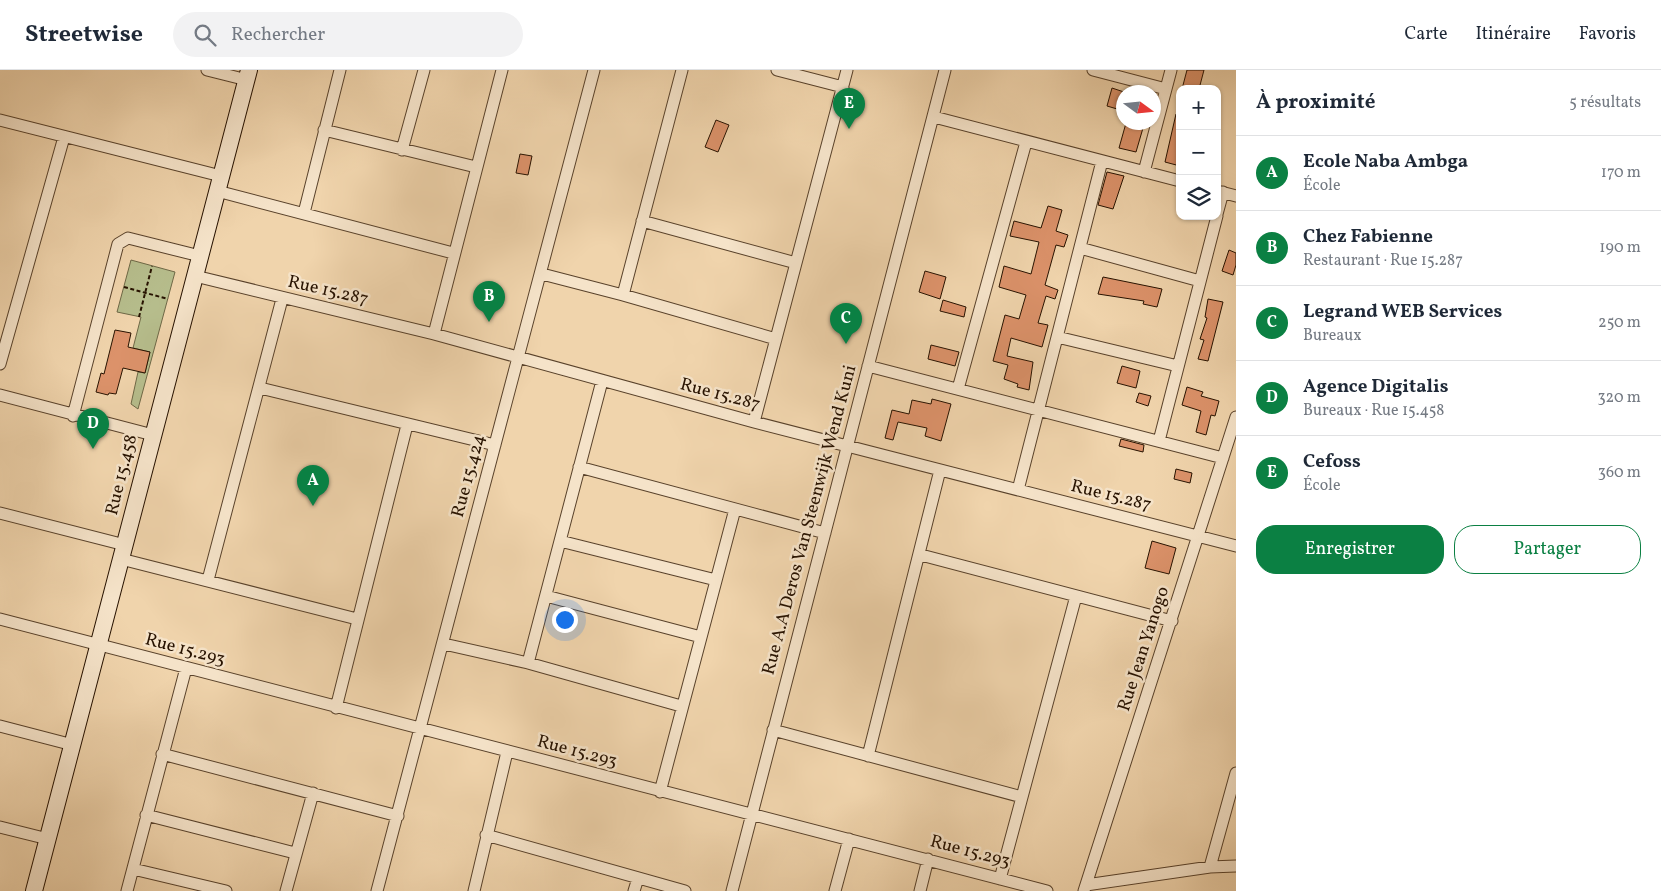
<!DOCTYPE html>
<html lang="fr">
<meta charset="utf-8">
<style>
:root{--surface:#fff;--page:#f2f2f3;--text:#1f2937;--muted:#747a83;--line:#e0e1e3;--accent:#0b8043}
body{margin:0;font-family:Vollkorn,serif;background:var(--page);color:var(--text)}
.controls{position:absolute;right:15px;top:15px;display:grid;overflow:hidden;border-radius:10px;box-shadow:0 1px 4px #0004}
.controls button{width:45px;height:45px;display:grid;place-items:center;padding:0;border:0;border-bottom:1px solid var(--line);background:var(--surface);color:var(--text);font:25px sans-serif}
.compass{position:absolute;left:1116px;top:15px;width:45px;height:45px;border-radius:50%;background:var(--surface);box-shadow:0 1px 4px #0004;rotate:105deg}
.you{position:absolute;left:564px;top:549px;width:18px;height:18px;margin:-12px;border:4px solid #fff;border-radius:50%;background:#1a73e8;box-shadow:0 0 0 8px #1a73e833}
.badge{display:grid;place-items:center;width:32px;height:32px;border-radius:50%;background:var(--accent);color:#fff;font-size:16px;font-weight:700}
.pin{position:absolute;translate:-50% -41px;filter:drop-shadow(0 1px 2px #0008)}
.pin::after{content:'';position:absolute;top:26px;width:18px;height:15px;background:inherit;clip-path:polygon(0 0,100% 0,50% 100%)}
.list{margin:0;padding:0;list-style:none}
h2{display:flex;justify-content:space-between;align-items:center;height:65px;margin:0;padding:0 20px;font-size:21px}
h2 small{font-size:16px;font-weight:400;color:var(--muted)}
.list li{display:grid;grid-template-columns:32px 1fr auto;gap:15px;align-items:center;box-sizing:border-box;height:75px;padding:0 20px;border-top:1px solid var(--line)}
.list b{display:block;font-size:19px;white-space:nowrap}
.list p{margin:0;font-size:16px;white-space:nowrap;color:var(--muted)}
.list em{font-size:16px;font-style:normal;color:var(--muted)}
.actions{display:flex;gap:10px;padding:15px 20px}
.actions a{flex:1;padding:11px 0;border:1px solid var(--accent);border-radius:20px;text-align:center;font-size:18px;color:var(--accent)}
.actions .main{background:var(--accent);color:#fff}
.icon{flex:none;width:28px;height:28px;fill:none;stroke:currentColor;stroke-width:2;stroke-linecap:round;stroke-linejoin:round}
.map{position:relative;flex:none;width:1236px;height:821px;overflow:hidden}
header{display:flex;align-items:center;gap:30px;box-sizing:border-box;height:70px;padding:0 25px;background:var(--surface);border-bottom:1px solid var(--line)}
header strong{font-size:24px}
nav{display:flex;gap:28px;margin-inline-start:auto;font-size:18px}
.search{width:350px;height:45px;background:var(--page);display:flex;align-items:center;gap:12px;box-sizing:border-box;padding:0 18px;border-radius:28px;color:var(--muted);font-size:19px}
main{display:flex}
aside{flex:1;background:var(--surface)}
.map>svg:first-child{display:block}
.green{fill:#b6bd8c;stroke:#6e6846}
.building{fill:#dc926a;stroke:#271200}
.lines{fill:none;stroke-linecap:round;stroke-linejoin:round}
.minor-casing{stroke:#59422b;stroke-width:13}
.secondary-casing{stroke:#271200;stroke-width:18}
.path{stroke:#271200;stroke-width:2;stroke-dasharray:4 2.5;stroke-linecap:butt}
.minor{stroke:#f5e3c9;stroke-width:11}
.secondary{stroke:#f5e3c9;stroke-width:16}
.labels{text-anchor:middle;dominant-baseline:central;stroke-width:5;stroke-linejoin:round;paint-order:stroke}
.street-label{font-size:18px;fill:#271200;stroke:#f5e3c9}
</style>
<header>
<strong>Streetwise</strong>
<div class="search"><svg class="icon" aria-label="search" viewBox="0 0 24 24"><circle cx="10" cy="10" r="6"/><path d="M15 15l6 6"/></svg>Rechercher</div>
<nav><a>Carte</a><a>Itinéraire</a><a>Favoris</a></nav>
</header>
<main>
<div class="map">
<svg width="1236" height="821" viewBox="0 0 1236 821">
<rect width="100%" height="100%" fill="#f0d4ac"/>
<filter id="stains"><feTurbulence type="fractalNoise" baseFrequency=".004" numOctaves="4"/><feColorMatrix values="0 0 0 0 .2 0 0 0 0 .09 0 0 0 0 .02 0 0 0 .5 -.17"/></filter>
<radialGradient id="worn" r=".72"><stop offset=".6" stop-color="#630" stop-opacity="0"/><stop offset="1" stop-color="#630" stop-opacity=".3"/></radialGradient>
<!-- green -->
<path class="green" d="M131,190L175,202L138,339L131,334L138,302L145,303L150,282L133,278L141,247L117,242Z"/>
<!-- building -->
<path class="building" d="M1187,0H1204L1199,19H1182Z
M1112,18L1124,22V41L1107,36Z
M1176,44H1180V96L1165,92Z
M716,50L729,55L718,82L705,77Z
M1126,53L1143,58L1136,82L1119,78Z
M520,84L532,86L528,105L516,103Z
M1107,102L1124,106L1113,139L1098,135Z
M1048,136L1062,140L1056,161L1068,165L1064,177L1056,175L1045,215L1058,220L1055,229L1046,226L1038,253L1048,255L1042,277L1011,268L1007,286L1033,292L1029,320L1017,317L1018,314L1004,309L1008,295L993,291L1005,245L1019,249L1026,225L999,217L1004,196L1031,204L1039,172L1010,166L1014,151L1041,158Z
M1229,180L1236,183V195L1233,205L1222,201Z
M925,201L946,207L940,229L919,222Z
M1103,207L1162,219L1157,237L1143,234L1144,231L1098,224Z
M1208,229L1223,232L1208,291L1198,289L1204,270L1200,269L1207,248L1205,247Z
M943,230L966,237L964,247L940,241Z
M115,260L131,263L128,277L150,282L145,303L123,298L116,324L109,323L108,325L96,322L101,303L104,304Z
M931,275L959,282L955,296L928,289Z
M1122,296L1140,301L1136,318L1117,313Z
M1187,317L1203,322L1201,326L1219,331L1215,346L1211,345L1206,365L1196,362L1201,341L1182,335Z
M1139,323L1151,326L1148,336L1136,332Z
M932,329L951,334L941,371L925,366L927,358L898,352L893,370L885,368L892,340L909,344L912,330L931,334Z
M1121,369L1144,375L1143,382L1119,376Z
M1176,399L1192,403L1190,413L1174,409Z
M1152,471L1176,478L1169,504L1145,498Z"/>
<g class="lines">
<defs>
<path id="minor" d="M207,0L247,10
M777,0L843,17
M1093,0L1166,19
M934,47L1180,111
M0,50L221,106
M324,60L476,97
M402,80L424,0
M1144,102L1171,0
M217,121L453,183
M1217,121L1236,126
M304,143L340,0
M1217,144L1223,122
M642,151L796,193
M1080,178L1200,211
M542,204L623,225L776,269
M195,206L434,264L754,352L1236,476
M623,225L682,0
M434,264L502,0
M1057,267L1178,296
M0,294L64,67
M868,296L1223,388
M260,318L495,375
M958,319L1026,72
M0,325L153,365
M73,346L118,174L128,168L200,186
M754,352L847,0
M1159,371L1217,146
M579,397L825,463
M1018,420L1102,91
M0,443L125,475
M560,471L716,510
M921,485L1172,551
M121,489L357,549
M208,510L282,229
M546,526L701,567
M0,549L1047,821
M444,574L528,593L681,636
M528,593L602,311
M336,638L407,355
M0,656L73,675
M773,660L1022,727
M162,684L398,746
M868,686L940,400
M660,722L735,439
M146,745L295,783
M0,757L48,769
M486,765L685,821
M1210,797L1236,703
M133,799L226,821
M1000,809L1076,526
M1086,815L1210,797L1236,796
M127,821L186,598
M286,821L313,723
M377,821L594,0
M474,821L507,682
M634,821L638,808
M732,821L945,0
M835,821L849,769
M920,821L928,789
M1084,821L1236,347"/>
<path id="secondary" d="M34,821L249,0"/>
</defs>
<!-- minor casing -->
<use href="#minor" class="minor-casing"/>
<!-- secondary casing -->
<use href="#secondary" class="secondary-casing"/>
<!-- path -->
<path class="path" d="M124,217L168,229
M139,247L152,196"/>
<!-- minor -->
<use href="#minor" class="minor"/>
<!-- secondary -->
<use href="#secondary" class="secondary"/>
</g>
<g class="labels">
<!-- street labels -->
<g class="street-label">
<text transform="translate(328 221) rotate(13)">Rue 15.287</text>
<text transform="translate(720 325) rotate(15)">Rue 15.287</text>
<text transform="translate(122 405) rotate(-76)">Rue 15.458</text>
<text transform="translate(469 406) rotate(-75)">Rue 15.424</text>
<text transform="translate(1111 426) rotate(14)">Rue 15.287</text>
<text transform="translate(810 450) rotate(-75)">Rue A.A Deros Van Steenwijk Wend Kuni</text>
<text transform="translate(1144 579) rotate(-72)">Rue Jean Yanogo</text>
<text transform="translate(185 580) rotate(15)">Rue 15.293</text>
<text transform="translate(577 682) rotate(15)">Rue 15.293</text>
<text transform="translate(970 782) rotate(15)">Rue 15.293</text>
</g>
</g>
<rect width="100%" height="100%" filter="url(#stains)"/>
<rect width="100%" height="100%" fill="url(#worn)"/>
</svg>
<div class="controls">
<button>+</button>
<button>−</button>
<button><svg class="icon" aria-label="layers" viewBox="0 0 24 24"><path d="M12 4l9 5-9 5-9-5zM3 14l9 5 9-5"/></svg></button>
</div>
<svg class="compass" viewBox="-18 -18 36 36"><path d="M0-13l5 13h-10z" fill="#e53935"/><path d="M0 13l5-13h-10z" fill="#747a83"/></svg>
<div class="you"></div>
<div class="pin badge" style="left:313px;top:436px">A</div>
<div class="pin badge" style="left:489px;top:252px">B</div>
<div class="pin badge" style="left:846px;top:274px">C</div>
<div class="pin badge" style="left:93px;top:379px">D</div>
<div class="pin badge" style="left:849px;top:59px">E</div>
</div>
<aside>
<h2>À proximité<small>5 résultats</small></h2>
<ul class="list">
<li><span class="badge">A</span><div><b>Ecole Naba Ambga</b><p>École</p></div><em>170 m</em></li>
<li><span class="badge">B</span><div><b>Chez Fabienne</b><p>Restaurant · Rue 15.287</p></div><em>190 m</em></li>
<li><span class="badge">C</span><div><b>Legrand WEB Services</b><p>Bureaux</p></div><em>250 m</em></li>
<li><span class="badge">D</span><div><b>Agence Digitalis</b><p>Bureaux · Rue 15.458</p></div><em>320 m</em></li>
<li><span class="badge">E</span><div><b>Cefoss</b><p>École</p></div><em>360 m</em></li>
</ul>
<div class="actions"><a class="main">Enregistrer</a><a>Partager</a></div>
</aside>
</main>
